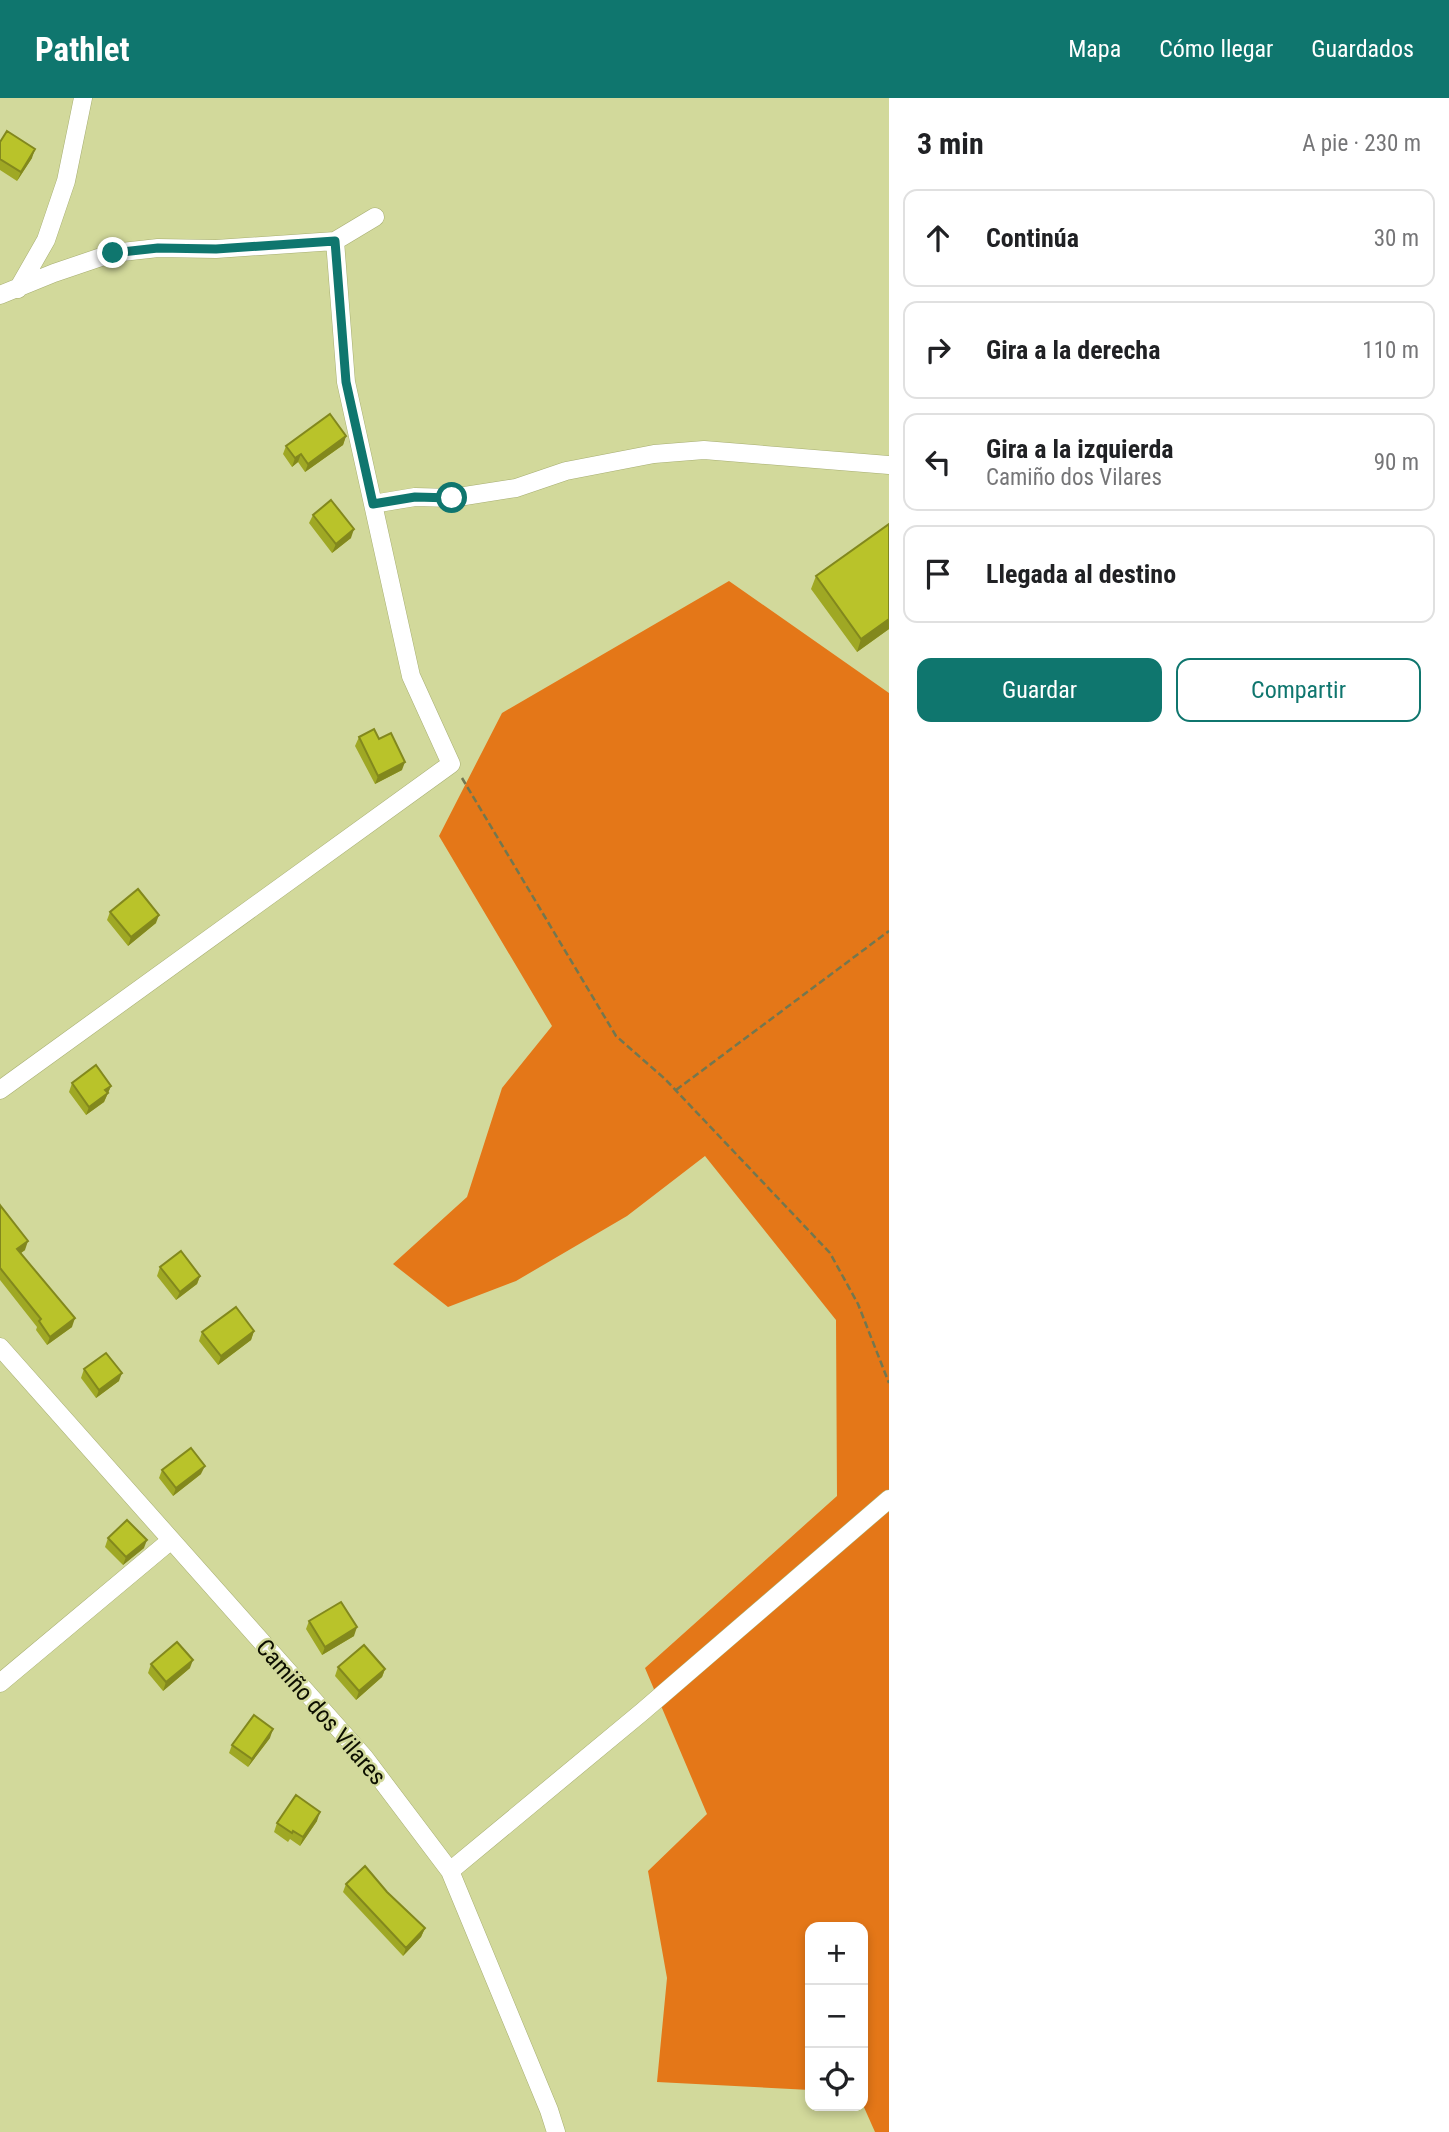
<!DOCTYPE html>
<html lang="es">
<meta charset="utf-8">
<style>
:root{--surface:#fff;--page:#f2f2f2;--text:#202124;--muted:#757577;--line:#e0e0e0;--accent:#0f766e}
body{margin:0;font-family:"Roboto Condensed",sans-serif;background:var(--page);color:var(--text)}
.controls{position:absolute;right:21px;bottom:21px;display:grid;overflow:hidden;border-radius:14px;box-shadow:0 4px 10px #0003}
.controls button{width:63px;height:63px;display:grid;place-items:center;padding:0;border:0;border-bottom:2px solid var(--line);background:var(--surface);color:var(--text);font:35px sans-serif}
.stop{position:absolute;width:21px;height:21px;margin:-16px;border:5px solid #0f766e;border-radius:50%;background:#fff}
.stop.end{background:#0f766e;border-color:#fff;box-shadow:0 2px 7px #0008}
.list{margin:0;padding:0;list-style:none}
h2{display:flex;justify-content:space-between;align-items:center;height:91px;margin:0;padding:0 28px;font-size:30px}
h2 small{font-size:23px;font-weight:400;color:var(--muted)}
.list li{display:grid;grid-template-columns:46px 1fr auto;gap:21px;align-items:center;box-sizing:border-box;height:98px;margin:0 14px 14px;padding:0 14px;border:2px solid var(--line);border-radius:14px}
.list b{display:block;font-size:26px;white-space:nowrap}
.list p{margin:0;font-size:23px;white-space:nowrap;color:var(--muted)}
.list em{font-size:23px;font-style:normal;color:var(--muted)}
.actions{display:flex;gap:14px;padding:21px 28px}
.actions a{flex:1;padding:16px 0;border:2px solid var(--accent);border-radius:14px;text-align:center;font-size:24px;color:var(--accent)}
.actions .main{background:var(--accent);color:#fff}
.icon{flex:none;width:38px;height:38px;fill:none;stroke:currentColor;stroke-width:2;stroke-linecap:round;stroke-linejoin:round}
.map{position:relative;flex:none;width:889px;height:2034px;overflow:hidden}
header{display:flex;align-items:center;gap:42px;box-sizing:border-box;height:98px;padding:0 35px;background:var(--accent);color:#fff}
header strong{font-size:33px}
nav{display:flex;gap:38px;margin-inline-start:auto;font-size:24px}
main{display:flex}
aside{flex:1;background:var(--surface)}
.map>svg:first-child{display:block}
.forest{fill:#e47718}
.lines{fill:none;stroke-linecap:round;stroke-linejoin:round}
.minor-casing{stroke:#a7ae71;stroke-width:19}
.path{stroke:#727750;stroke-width:2.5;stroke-dasharray:7 3.5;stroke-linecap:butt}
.minor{stroke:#fff;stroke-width:18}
.wall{fill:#9fa824}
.shaded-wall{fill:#82881d}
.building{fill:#b9c32a;stroke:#82881d;stroke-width:2}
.route{stroke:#0f766e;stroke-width:9}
.labels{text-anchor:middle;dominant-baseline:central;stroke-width:5;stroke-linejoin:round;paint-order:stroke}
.street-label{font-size:24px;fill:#0d0f00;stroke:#d2d99b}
</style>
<header>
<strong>Pathlet</strong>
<nav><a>Mapa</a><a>Cómo llegar</a><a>Guardados</a></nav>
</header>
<main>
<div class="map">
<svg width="889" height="2034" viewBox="0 0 889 2034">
<rect width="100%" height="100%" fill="#d2d99b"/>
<!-- forest -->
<path class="forest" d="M729,483L889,595V2034H875L863,2007V1829H810V1992L657,1984L667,1880L648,1773L707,1716L645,1570L837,1398L836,1222L705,1058L627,1118L516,1183L448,1209L393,1166L467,1099L502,990L552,928L439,738L502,615Z"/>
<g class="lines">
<defs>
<path id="minor" d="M18,191L46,142L66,83L83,0
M0,197L54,175L113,155L158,150L216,151L335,143
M373,406L415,399L452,400L516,390L566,373L654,356L704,352L889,367
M0,992L451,666L411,578L346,284L335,143L375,119
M0,1249L364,1659L450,1773L549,2012L556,2034
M0,1585L170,1443
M450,1773L642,1614L889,1401"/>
</defs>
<!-- minor casing -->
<use href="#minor" class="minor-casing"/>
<!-- path -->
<path class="path" d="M462,680L616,938L665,981L830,1155L858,1206L889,1285
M676,992L889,833"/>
<!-- minor -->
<use href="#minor" class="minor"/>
</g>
<!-- wall -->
<path class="wall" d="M0,44L32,60L17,83L0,72Z
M346,338L343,347L305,374L298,364L292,369L283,356L286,348Z
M313,417L351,440L332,455L309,425Z
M816,478L889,531L857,554L811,491Z
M359,639L379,641L402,672L375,686L355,648Z
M110,814L156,825L128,848L107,822Z
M72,985L111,988L104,1004L86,1017L69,994Z
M0,1107L25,1152L21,1155L72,1229L47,1247L36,1232L37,1229L0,1182Z
M160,1169L200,1178L197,1186L176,1202L157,1178Z
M254,1233L251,1242L218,1267L199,1243L202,1234Z
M84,1271L119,1283L96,1300L81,1280Z
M162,1372L201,1376L173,1398L159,1380Z
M108,1440L144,1450L123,1467L105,1449Z
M309,1523L354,1538L322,1557L306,1531Z
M151,1566L190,1570L163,1593L148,1575Z
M338,1569L385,1571L382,1579L356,1602L335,1578Z
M270,1640L248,1669L229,1655L232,1647Z
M317,1723L300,1748L290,1741L288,1744L274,1734L277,1725Z
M346,1786L387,1794L425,1830L421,1839L403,1858L343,1794Z"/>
<!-- shaded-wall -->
<path class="shaded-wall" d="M35,51L32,60L17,83L21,74Z
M346,338L343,347L305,374L308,366Z
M301,356L298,364L292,369L295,360Z
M354,431L351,440L332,455L336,446Z
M889,521V531L857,554L861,541Z
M405,664L402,672L375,686L378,678Z
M159,817L156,825L128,848L131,839Z
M111,988L104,1004L86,1017L89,1009L105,992Z
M28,1143L25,1152L14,1160L17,1151Z
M200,1178L197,1186L176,1202L180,1194Z
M75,1220L72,1229L47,1247L50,1239Z
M254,1233L251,1242L218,1267L221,1258Z
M122,1275L119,1283L96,1300L99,1292Z
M205,1368L201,1376L173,1398L176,1390Z
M147,1442L144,1450L123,1467L126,1459Z
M357,1529L354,1538L322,1557L325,1549Z
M193,1562L190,1570L163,1593L166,1584Z
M385,1571L382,1579L356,1602L359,1593Z
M273,1631L270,1640L248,1669L252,1661Z
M320,1714L317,1723L300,1748L303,1739Z
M425,1830L421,1839L403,1858L406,1850Z"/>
<!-- building -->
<path class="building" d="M7,33L35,51L21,74L0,61V44Z
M330,316L346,338L308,366L301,356L295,360L286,348Z
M331,402L354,431L336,446L313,417Z
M889,426V521L861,541L816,478Z
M374,631L379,641L391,635L405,664L378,678L359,639Z
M138,791L159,817L131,839L110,814Z
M96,967L111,988L105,992L108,995L89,1009L72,985Z
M0,1107L28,1143L17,1151L75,1220L50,1239L39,1223L41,1221L0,1170Z
M181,1153L200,1178L180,1194L160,1169Z
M236,1209L254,1233L221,1258L202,1234Z
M106,1255L122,1275L99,1292L84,1271Z
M191,1350L205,1368L176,1390L162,1372Z
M127,1422L147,1442L126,1459L108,1440Z
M341,1504L357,1529L325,1549L309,1523Z
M177,1544L193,1562L166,1584L151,1566Z
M364,1547L385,1571L359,1593L338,1569Z
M254,1617L273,1631L252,1661L232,1647Z
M296,1697L320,1714L303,1739L293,1733L292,1735L277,1725Z
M365,1768L387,1794L425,1830L406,1850L346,1786Z"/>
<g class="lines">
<!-- route -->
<path class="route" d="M113,155L158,150L216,151L335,143L346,284L373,406L415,399L452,400"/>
</g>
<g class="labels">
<!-- street labels -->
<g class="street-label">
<text transform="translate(321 1614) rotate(49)">Camiño dos Vilares</text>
</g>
</g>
</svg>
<div class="controls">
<button>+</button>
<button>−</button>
<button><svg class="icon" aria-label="locate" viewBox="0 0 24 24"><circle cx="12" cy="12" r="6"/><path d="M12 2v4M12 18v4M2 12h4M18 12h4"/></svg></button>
</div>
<div class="stop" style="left:452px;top:400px"></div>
<div class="stop end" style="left:113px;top:155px"></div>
</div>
<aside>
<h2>3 min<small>A pie · 230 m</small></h2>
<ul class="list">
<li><svg class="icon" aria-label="ahead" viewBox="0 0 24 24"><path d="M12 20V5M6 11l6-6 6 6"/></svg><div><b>Continúa</b></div><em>30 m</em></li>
<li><svg class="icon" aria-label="right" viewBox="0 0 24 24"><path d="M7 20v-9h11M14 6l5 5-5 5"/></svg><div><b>Gira a la derecha</b></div><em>110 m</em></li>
<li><svg class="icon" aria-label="left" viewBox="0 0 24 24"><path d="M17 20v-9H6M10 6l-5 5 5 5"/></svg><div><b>Gira a la izquierda</b><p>Camiño dos Vilares</p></div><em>90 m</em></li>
<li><svg class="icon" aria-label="arrive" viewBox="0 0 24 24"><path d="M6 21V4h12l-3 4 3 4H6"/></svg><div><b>Llegada al destino</b></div></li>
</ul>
<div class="actions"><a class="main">Guardar</a><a>Compartir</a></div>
</aside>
</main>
